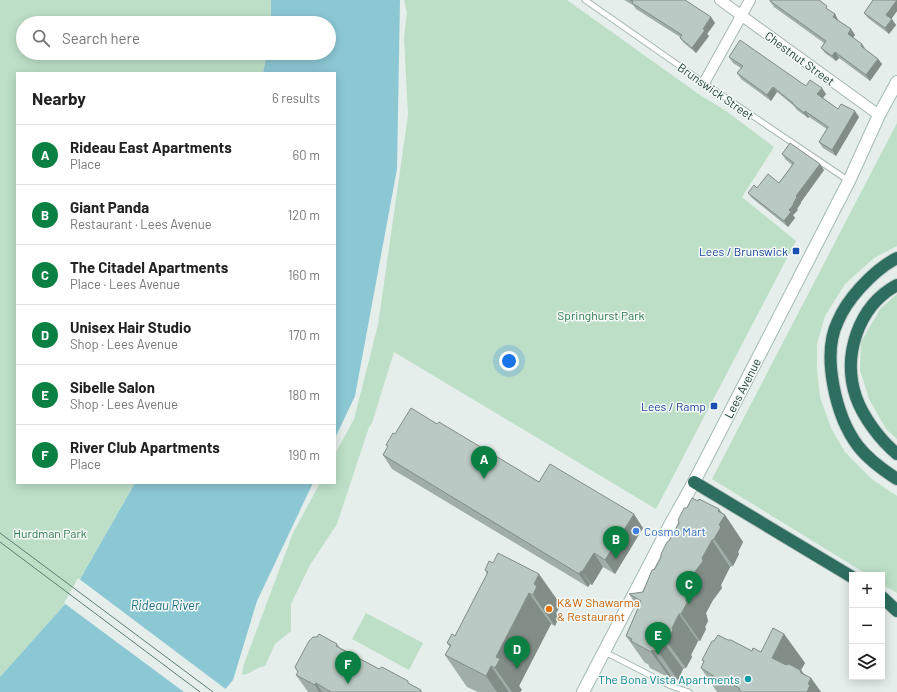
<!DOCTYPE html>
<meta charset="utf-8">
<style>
:root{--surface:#fff;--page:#f6f6f6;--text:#222;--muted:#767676;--line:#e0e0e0;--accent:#0b8043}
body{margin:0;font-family:Barlow,sans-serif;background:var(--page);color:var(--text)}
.controls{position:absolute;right:12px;bottom:12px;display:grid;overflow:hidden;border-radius:0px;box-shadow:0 2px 10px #0003}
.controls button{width:36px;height:36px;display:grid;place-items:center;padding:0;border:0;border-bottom:1px solid var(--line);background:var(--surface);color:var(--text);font:20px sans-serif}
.you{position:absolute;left:509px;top:361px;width:14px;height:14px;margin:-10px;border:3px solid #fff;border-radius:50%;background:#1a73e8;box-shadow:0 0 0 6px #1a73e833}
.badge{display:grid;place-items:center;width:26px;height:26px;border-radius:50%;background:var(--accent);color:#fff;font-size:13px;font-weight:700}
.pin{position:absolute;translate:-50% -33px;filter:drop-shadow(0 1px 2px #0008)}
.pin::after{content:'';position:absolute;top:21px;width:14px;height:12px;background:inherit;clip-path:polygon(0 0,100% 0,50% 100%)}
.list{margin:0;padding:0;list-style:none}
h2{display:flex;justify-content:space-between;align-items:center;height:52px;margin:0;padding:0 16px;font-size:17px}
h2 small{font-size:13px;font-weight:400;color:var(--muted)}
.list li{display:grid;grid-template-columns:26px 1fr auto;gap:12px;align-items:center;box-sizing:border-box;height:60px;padding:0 16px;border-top:1px solid var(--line)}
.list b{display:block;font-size:15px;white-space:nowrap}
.list p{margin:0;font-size:13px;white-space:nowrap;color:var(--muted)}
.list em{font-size:13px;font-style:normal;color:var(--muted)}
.icon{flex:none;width:22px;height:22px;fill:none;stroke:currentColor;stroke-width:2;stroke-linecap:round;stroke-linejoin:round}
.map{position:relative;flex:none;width:897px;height:692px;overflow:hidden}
.search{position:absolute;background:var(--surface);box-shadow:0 2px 10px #0003;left:16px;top:16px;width:320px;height:44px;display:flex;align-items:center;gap:10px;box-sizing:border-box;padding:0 14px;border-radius:22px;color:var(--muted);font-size:15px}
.panel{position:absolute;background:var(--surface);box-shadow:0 2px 10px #0003;left:16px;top:72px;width:320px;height:412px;border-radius:0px}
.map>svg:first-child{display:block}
.green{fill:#bddfc7}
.water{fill:#8cc8d4}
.pier{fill:#e5eeea}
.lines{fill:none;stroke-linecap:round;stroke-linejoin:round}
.service-casing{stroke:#a7b7b1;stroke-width:7}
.minor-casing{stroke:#a7b7b1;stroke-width:12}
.secondary-casing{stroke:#a3bab2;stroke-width:14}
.motorway-casing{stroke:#c1cac8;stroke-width:14}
.service{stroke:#fff;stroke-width:5}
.minor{stroke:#fff;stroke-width:10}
.secondary{stroke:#fff;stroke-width:12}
.motorway{stroke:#2e6e61;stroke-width:12}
.tram{stroke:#5e7c74;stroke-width:1}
.wall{fill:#a0ada8}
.shaded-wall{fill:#828d88}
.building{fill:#bac9c3;stroke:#828d88}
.transit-dot{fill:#1a4fb4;stroke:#f5faf8;stroke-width:1.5}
.shop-dot{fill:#3f7fe0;stroke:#f5faf8;stroke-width:1.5}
.food-dot{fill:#e8710a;stroke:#f5faf8;stroke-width:1.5}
.culture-dot{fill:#0f9aa8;stroke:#f5faf8;stroke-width:1.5}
.labels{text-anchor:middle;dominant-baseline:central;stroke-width:3;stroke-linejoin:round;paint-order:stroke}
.street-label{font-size:12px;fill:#234139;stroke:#f5faf8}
.transit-label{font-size:12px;fill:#164399;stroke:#f5faf8;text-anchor:end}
.park-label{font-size:12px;fill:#2c794a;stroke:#f5faf8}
.shop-label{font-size:12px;fill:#366cbe;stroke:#f5faf8;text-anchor:start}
.food-label{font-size:12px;fill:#c56008;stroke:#f5faf8;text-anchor:start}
.culture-label{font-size:12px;fill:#0d838f;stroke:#f5faf8;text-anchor:end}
.water-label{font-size:13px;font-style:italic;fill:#1b6e7f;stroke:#f5faf8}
</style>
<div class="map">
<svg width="897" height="692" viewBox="0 0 897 692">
<rect width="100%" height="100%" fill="#e5eeea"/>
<!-- green -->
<path class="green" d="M0,0H271V23H23V53H267L263,73H17V483H135L67,602L0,677Z
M404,0H567L700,95L726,111L774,147L742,197L796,241L656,509L394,352L372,423L369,427L337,524L310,565L291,604V631L275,644L265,666C255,668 252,673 242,675L244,664L293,533L320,483H335V454L354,419L378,325L408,115L404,38L407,13Z
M897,123V246L874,258L845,284L825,316L817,344V369L820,397L831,428L845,452L873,480L897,496V593L882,584V575H868L712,479Z
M897,294V439L886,429L869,399L860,370L861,342L880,309Z
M366,613L423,643L409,670L352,639Z"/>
<!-- water -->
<path class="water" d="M271,0H400L397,169L355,396L335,438V73H263L267,53H329V23H271Z
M135,483H313L257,601L233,680L223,692H0V677L67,602Z"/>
<!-- pier -->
<path class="pier" d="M78,578L227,690L225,692H184L64,603Z"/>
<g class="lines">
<defs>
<path id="service" d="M585,0L704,83L849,181
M605,652L671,686L689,692"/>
<path id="minor" d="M720,0L879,115
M704,83L750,0"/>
<path id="secondary" d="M583,692L670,525L694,482L849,181L879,115L897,82"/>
<path id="motorway" d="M897,258C883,265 870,277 860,288C851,298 843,309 838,321C821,355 836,417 858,446C868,459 883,470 897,479
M897,285C858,306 842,356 856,397C863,417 880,440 897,454
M694,482L852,577
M882,597L897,611"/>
</defs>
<!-- service casing -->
<use href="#service" class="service-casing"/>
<!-- minor casing -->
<use href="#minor" class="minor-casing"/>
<!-- secondary casing -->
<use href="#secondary" class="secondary-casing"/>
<!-- motorway casing -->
<use href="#motorway" class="motorway-casing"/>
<!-- service -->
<use href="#service" class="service"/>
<!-- minor -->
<use href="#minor" class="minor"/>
<!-- secondary -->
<use href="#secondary" class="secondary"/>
<!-- motorway -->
<use href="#motorway" class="motorway"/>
<!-- tram -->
<path class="tram" d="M0,533L213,692
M0,542L200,692"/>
</g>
<!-- wall -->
<path class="wall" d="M624,0H685L711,17L715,23L707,34L709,36L696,53L684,43L680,38V37L636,9L633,5Z
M873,0H897V11L891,19L896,25L889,34L868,18L864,13Z
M770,1L831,12L835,14L838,20L851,29L855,35L853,37L866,50L878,59L882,64L870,81L839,58L836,61L825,53L821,48L824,43L774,7Z
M729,57L826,94L823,98L838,109L859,117L836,156L823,148L819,142L827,129L809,117L808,118L797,110L794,106L777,92L771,101L741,79L737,73L741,68L733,63Z
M782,154L824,170L801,202V203L797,209L798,210L793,215L795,218L788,227L752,198L748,193L757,188L779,183L792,165L786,160Z
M395,434L539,482L643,528L615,574L603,567L592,585L590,584L588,587L392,469L383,455L388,447L386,445Z
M698,501L725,515L743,542L738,552L739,554L733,566L730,567L721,585L722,588L713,600L706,613L708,621L705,627L706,629L700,641H698L691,655L692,657L686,668L683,669L678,680L671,676L670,678L650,668L648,664L645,663L626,636L638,608L629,594L643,592L687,508Z
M485,570L561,605L556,613L559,617L555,626L551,624L519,686L522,690L520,692H478L467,687L445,655L450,647L447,643L455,636L487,574Z
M784,634L805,663L801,670L803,673L811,678L821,692H717L701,668L704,662L702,660L714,641L728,640L752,651L761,652Z
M337,644L340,648L379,669L421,690L422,692H308L296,675L298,672Z"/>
<!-- shaded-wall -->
<path class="shaded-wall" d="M897,0V11L890,21L886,15Z
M835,14L838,20L837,22L833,17Z
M711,17L715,23L707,34L709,36L696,53L692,48L703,29Z
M892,19L896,25L889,34L885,28Z
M851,29L855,35L852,39L848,34Z
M862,44L866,50L861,46Z
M835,52L839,58L836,61L832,56Z
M878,59L882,64L870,81L866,75Z
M773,87L777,92L771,101L767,95Z
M822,88L826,94L821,100L817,94Z
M805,111L809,117L808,118L804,113Z
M855,111L859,117L836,156L832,150Z
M820,164L824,170L801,202V203L797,209L798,210L793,215L795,218L788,227L784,221L789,210L796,196Z
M719,509L724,516L725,515L743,542L738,552L739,554L733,566L714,539L719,525L718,511Z
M634,514L643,528L615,574L605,560Z
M712,540L730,567L721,585L722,588L713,600L706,613L708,621L705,627L706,629L700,641L681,614L686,600L687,587Z
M594,553L603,567L592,585L582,572Z
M581,571L590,584L588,587L579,574Z
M539,574L561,605L556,613L559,617L555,626L533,595L534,584Z
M529,593L551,624L519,686L522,690L520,692H512L495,668L496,657Z
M679,614L698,641L691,655L692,657L686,668L667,642L672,628Z
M784,634L805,663L801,670L809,682L811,678L821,692H807L772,658Z
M664,643L683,669L678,680L659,653Z
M652,650L671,676L670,678L651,652Z
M491,666L509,692H497L486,676Z
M316,683L322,692H319L315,685Z"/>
<!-- building -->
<path class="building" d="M630,0H685L711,17L703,29L705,30L692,48L680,38L682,35L632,3L633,1Z
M770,0H819L827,6L826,8L835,14L833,17L851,29L848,34L862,44L861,46L878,59L866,75L835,52L832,56L821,48L826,41L770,1Z
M873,0H897L886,15L892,19L885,28L864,13Z
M740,40L806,86L810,80L822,88L817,94L838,109L841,104L855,111L832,150L819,142L828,127L805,111L804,113L793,104V103L773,87L767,95L737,73L743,66L729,57Z
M790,143L820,164L796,196L797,197L793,204H794L789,210L791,212L784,221L748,193L754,185L757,188L768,174L779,183L794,163L782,154Z
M411,408L437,424L439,422L539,482L550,464L634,514L605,560L594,553L582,572L581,571L579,574L383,455L388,446L386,445L393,433L395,434Z
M692,498L698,501L699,499L719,509L718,511L725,515L719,525L721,527L714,539L712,540L702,558L703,561L694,573L687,587L689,594L686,600L687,603L681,614H679L672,628L673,630L667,642L664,643L659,653L652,650L651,652L631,641L632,639L626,636L641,601L629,594L643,592L652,570L655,569L661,557V554L667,542L669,541L679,523L678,520L684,508H687Z
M498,553L539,574L534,584L537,586L533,595L529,593L496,657L500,659L495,668L491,666L486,676L445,655L451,645L447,643L452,634L455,636L488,572L485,570L489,561L493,563Z
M773,628L784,634L772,658L786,665L789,664L800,670L801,673L811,678L808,684L810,685L807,692H742L740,691L739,688L726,681L723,682L701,668L704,661L702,660L712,641H714L718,635L728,640H731L752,651L753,648L761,652Z
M319,634L337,644L336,646L379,669L382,667L408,681V683L421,690L420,692H331L316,683L315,685L296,675L298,672L295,667L309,641L313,637H317Z"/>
<!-- markers -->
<g class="transit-dot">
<rect x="792" y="247" width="8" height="8" rx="2"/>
<rect x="710" y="402" width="8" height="8" rx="2"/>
</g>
<circle class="shop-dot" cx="636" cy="531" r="4"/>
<circle class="food-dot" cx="549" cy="609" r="4"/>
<circle class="culture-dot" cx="748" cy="679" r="4"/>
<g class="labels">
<!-- street labels -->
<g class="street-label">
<text transform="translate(800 58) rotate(36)">Chestnut Street</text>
<text transform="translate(716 91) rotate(35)">Brunswick Street</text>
<text transform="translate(742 388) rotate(-63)">Lees Avenue</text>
</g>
<!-- transit labels -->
<g class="transit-label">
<text x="788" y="251">Lees / Brunswick</text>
<text x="706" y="406">Lees / Ramp</text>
</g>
<!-- park labels -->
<g class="park-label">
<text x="601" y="315">Springhurst Park</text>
<text x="50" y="533">Hurdman Park</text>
</g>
<!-- shop labels -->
<g class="shop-label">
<text x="644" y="531">Cosmo Mart</text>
</g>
<!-- food labels -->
<g class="food-label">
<text x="557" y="602">K&amp;W Shawarma<tspan x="557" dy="14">&amp; Restaurant</tspan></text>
</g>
<!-- culture labels -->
<g class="culture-label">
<text x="740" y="679">The Bona Vista Apartments</text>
</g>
<!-- water labels -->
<g class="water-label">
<text x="165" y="605">Rideau River</text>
</g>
</g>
</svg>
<div class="controls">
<button>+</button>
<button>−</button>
<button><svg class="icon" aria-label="layers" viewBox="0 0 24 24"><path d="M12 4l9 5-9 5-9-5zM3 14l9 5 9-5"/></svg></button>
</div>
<div class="you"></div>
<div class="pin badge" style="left:484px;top:479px">A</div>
<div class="pin badge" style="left:616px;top:559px">B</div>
<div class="pin badge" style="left:689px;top:604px">C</div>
<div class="pin badge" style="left:517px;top:669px">D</div>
<div class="pin badge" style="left:658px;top:655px">E</div>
<div class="pin badge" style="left:348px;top:684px">F</div>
<div class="search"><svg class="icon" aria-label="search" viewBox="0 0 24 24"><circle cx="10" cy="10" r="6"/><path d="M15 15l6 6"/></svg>Search here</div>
<section class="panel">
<h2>Nearby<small>6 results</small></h2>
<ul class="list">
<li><span class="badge">A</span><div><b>Rideau East Apartments</b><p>Place</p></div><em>60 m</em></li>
<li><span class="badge">B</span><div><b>Giant Panda</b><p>Restaurant · Lees Avenue</p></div><em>120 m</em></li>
<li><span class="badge">C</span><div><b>The Citadel Apartments</b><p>Place · Lees Avenue</p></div><em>160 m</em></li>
<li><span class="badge">D</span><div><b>Unisex Hair Studio</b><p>Shop · Lees Avenue</p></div><em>170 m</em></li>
<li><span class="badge">E</span><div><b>Sibelle Salon</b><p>Shop · Lees Avenue</p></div><em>180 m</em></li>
<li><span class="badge">F</span><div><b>River Club Apartments</b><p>Place</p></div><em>190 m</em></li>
</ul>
</section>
</div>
